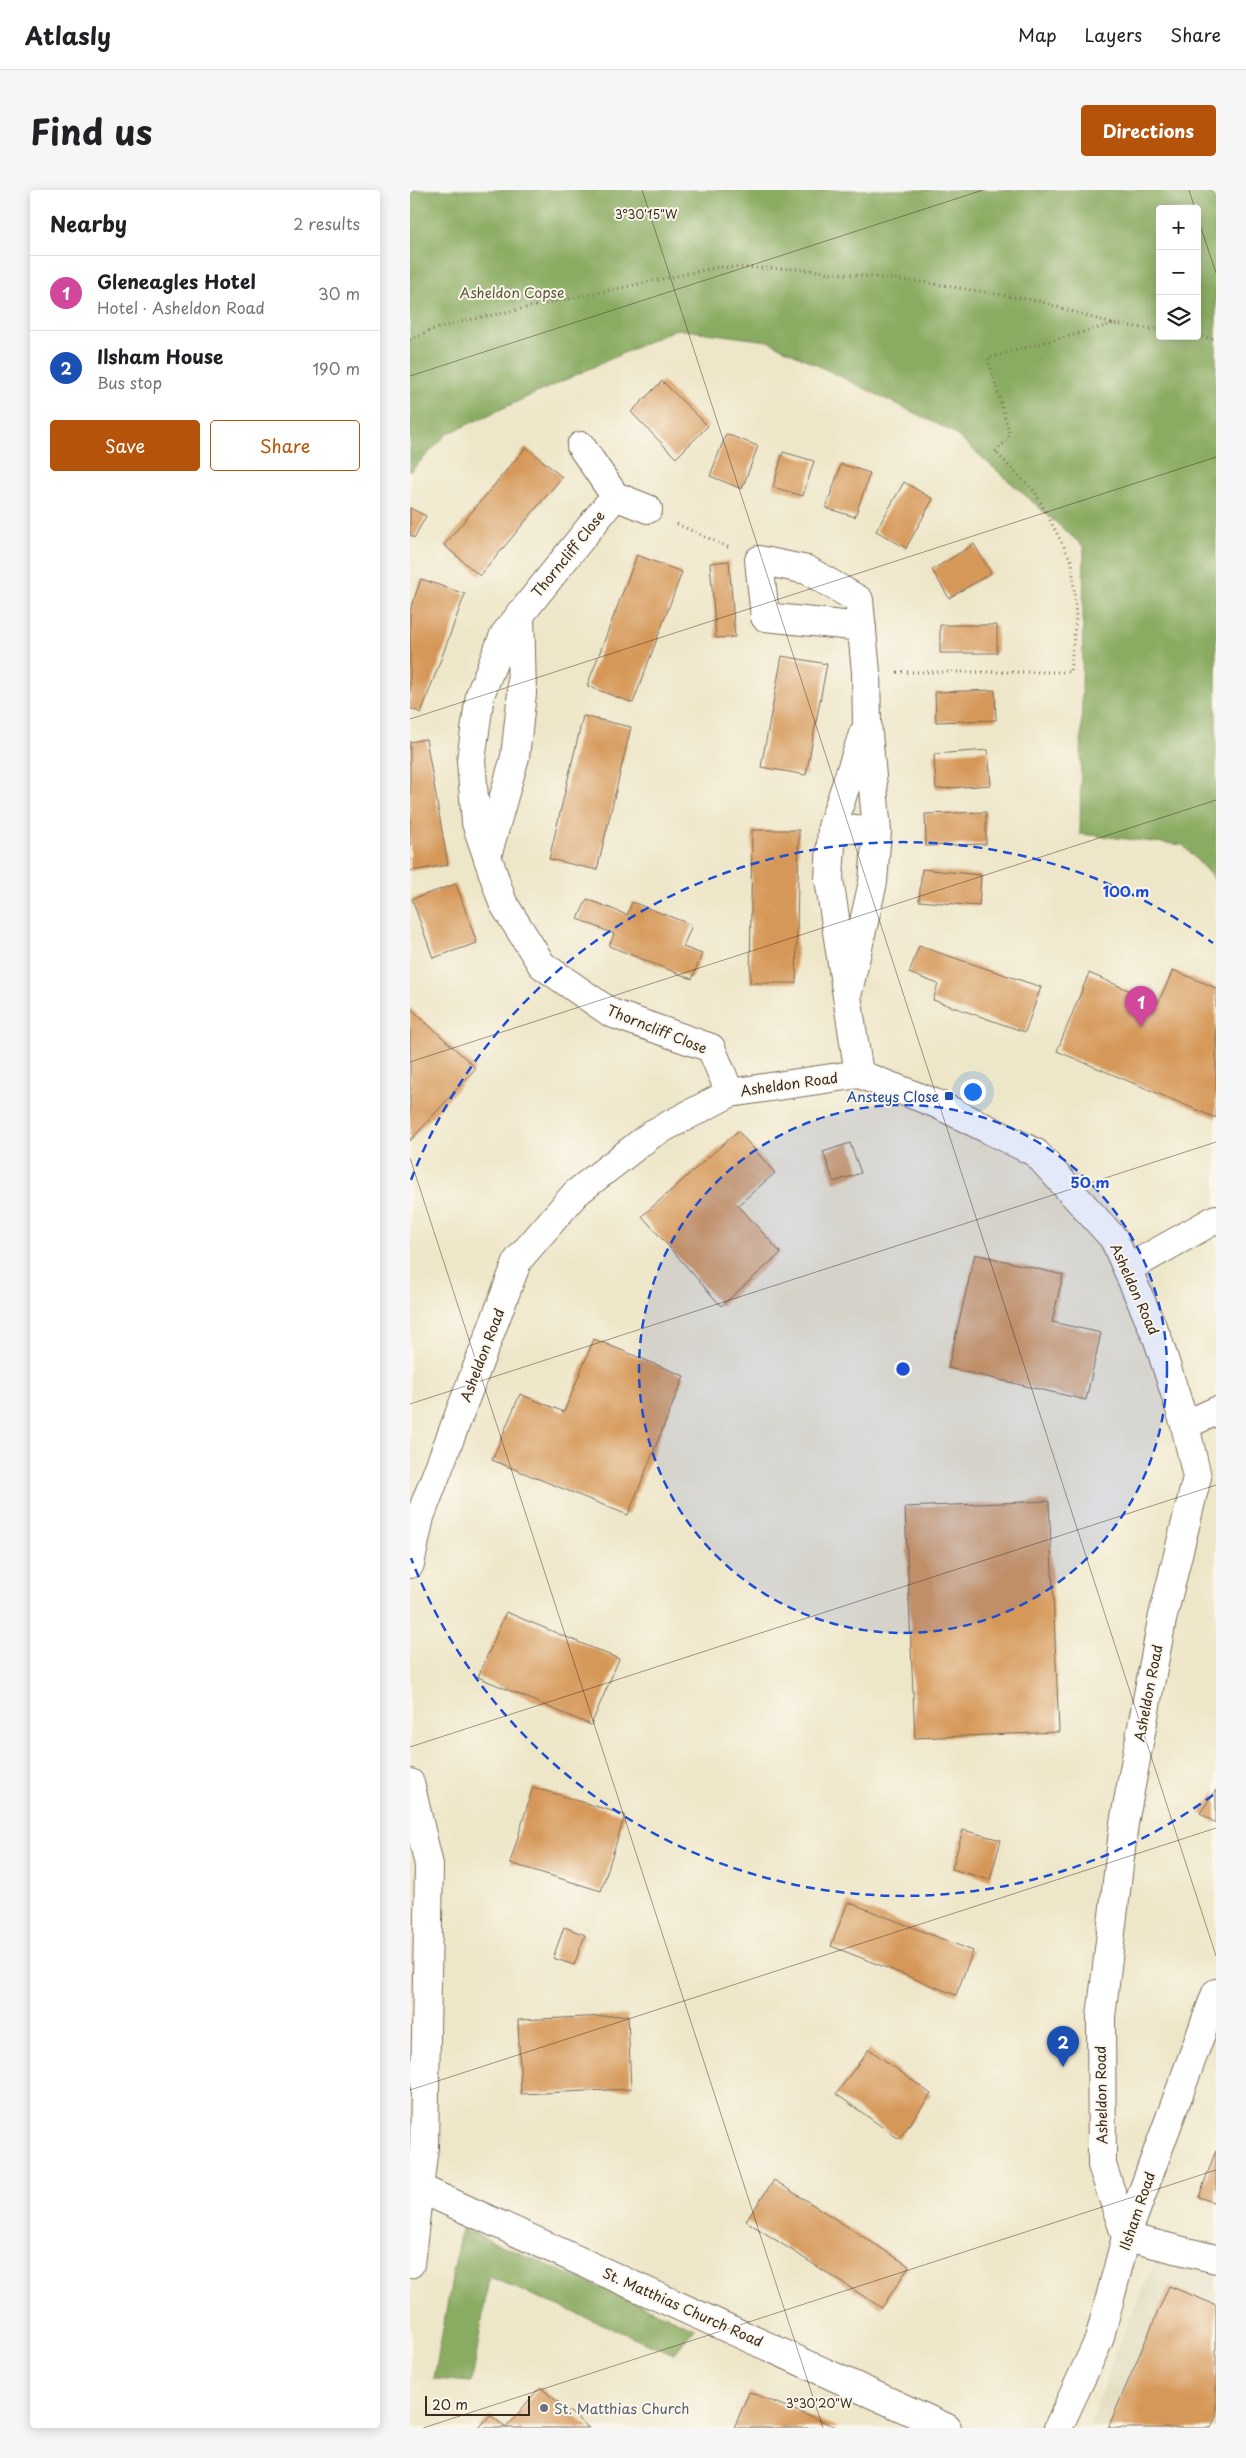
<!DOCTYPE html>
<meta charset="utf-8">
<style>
:root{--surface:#fff;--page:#f6f6f6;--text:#202124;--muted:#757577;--line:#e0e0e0;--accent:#b45309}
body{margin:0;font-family:"Playpen Sans",sans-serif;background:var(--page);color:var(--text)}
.controls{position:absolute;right:15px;top:15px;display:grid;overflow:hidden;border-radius:5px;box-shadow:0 2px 12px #0003}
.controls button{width:45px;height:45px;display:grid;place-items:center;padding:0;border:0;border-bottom:1px solid var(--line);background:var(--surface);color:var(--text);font:25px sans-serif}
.scale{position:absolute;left:15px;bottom:12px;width:105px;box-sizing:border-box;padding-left:5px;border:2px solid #3b2a1e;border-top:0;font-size:14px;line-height:18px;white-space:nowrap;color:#3b2a1e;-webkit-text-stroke:4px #fbf7ec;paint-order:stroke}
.you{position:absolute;left:562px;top:901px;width:18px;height:18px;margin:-12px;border:4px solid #fff;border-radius:50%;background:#1a73e8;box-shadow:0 0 0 8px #1a73e833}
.badge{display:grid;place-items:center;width:32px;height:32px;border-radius:50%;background:var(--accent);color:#fff;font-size:16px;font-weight:700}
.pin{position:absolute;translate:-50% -41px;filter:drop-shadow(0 1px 2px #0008)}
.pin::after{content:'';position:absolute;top:26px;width:18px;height:15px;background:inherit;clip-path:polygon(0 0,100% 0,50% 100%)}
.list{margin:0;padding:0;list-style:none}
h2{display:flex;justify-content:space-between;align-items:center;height:65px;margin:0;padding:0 20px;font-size:21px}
h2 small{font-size:16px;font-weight:400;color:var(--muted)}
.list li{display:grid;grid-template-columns:32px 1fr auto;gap:15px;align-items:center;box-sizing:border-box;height:75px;padding:0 20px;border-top:1px solid var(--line)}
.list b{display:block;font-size:19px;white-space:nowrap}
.list p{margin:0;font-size:16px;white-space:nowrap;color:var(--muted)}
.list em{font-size:16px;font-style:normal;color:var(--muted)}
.actions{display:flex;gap:10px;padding:15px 20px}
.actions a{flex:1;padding:11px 0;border:1px solid var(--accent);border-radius:5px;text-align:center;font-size:18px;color:var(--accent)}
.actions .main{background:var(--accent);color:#fff}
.icon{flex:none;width:28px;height:28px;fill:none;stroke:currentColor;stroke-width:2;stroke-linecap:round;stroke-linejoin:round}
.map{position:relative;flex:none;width:806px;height:2238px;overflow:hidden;border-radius:5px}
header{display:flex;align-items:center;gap:30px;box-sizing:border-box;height:70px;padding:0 25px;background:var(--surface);border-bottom:1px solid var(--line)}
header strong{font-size:24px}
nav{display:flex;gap:28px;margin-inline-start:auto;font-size:18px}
.intro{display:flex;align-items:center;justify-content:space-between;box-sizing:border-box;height:120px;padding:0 30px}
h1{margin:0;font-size:35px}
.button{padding:12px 22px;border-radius:5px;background:var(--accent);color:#fff;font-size:18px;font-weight:700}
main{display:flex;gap:30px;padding:0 30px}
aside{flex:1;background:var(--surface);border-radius:5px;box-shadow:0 2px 12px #0003}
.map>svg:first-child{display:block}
.built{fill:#ded8b8}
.forest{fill:#8aac62;stroke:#626b40;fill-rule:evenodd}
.building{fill:#d69858}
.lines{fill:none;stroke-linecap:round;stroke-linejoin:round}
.minor-casing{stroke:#7a6c5a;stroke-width:30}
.major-casing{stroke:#7a6c5a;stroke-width:30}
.path{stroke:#7a6c5a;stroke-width:3;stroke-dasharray:1 4;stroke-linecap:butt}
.minor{stroke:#fff;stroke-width:28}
.major{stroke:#fff;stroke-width:28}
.ticks{fill:none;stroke:#3b2a1e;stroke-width:1;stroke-opacity:0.45}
.ring{fill:none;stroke:#1d4ed8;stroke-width:2.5;stroke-dasharray:9 6}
.transit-dot{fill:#1a4fb4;stroke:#fbf7ec;stroke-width:2}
.worship-dot{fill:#6b7280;stroke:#fbf7ec;stroke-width:2}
.labels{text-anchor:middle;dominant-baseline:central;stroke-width:4;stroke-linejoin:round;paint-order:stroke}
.park-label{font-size:14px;fill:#5d5936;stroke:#fbf7ec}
.street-label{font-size:14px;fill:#3b2a1e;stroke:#fbf7ec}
.transit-label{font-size:14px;fill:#164399;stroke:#fbf7ec;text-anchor:end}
.worship-label{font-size:14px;fill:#5b616d;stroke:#fbf7ec;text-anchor:start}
.ticks-label{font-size:12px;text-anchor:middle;fill:#3b2a1e;stroke:#fbf7ec;stroke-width:4;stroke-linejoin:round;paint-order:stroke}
.centre{fill:#1d4ed8;stroke:#fbf7ec;stroke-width:2.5}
.ring-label{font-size:15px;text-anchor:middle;font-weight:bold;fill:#1d4ed8;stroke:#fbf7ec;stroke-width:4;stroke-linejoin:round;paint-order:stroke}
</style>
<header>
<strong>Atlasly</strong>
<nav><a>Map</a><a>Layers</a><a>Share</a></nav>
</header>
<div class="intro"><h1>Find us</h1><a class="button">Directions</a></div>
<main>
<aside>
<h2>Nearby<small>2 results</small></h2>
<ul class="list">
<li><span class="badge" style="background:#d1479c">1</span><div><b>Gleneagles Hotel</b><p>Hotel · Asheldon Road</p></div><em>30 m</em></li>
<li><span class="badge" style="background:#1a4fb4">2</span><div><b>Ilsham House</b><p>Bus stop</p></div><em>190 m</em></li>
</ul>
<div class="actions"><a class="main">Save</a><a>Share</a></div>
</aside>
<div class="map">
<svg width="806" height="2238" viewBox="0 0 806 2238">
<rect width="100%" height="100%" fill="#fbf7ec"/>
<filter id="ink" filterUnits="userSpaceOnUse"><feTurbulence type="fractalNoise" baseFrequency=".02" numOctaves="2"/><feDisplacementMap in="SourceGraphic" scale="10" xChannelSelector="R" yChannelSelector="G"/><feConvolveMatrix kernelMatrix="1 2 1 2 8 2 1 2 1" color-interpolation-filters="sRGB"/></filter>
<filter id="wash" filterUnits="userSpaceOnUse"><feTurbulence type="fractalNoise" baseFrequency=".0096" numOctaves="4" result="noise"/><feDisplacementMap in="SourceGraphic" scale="20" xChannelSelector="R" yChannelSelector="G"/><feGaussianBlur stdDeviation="1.12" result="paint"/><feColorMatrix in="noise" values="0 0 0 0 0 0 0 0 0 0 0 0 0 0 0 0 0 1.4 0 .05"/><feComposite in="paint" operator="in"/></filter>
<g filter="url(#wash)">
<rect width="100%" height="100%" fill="#eee6c8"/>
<!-- built -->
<path class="built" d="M749,2062L806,2076V2238H679L706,2161Z"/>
<!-- forest -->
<path class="forest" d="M0,0H806V691L773,655L670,644L674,357L543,242L358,151L266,139L37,244L0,282ZM750,19H787V146H750Z
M51,2038L285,2138L264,2164L79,2087L62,2192L24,2189Z"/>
<g id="blocks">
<!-- building -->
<path class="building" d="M252,191L298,236L266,268L221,222Z
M316,244L348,256L332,299L300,286Z
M116,257L152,287L70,386L34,355Z
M373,262L404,271L393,306L363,297Z
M431,274L460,283L445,327L416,318Z
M494,292L523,309L496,358L466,341Z
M0,318L16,326L4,348L0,345Z
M564,354L581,383L539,408L522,380Z
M227,365L272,382L223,513L177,496Z
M319,371L325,447L306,448L300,373Z
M11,389L55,404L11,523L0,518V420Z
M530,435H587V463H530Z
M372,466L417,474L396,585L351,577Z
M585,500L586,530L526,532L525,502Z
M173,526L221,537L187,680L139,669Z
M16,549L38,675L0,681V552Z
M578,560L581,595L526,599L524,564Z
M576,622V654L516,656L515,624Z
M342,640H389L386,793H340Z
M512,679L571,685L569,716L509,711Z
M46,694L67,753L23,768L2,709Z
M177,709L217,725L222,712L282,735L273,757L292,764L282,789L199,756L204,744L168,729Z
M509,756L631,797L615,842L523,810L528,794L499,783Z
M763,780L806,798V928L647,861L679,783L748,813Z
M0,818L66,878L0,951Z
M328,941L365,983L328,1015L371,1063L311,1116L232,1026Z
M440,953L451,983L424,992L413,962Z
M565,1064L653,1085L642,1132L691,1143L676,1210L538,1178Z
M184,1149L274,1186L218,1325L82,1270L110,1204L154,1222Z
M639,1311L649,1542L505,1548L495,1317Z
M96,1422L209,1469L181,1535L68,1487Z
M123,1597L215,1625L191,1701L100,1673Z
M806,1600V1633L790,1623Z
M553,1640L591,1650L580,1690L542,1679Z
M438,1712L563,1761L546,1805L421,1756Z
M154,1737L175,1745L164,1775L143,1768Z
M218,1825L221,1899L111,1904L108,1830Z
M459,1859L521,1904L489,1949L426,1904Z
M806,1960V2013L789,2007Z
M364,1990L499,2076L472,2118L336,2031Z
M759,2096L806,2115V2226L801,2238H698Z
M130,2197L179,2238H96Z
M339,2202L429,2238H324Z
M80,2225L96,2238H69Z"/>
</g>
</g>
<g filter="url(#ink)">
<use href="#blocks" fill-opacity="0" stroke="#7a6c5a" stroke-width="1"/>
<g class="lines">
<defs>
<path id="minor" d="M171,256L205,306L94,445L70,505L61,570L66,633L93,713L132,775L201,823L301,858L320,903
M205,306L238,319
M422,637L467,641
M77,666L105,567L112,503L110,423
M437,806L463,692L467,641L457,533L456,482L449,410L397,380L349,370L355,427L452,437
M449,884L419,689L422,637L453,544
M717,1079L806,1029
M775,1235L806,1221
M0,1374L10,1327L108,1070L166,1003L242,944L320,903L449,884L527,914L626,963L704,1049L748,1150L775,1235L787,1287L752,1430L714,1633L691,1827L692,1975L716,2047
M9,1998L537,2238
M716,2047L806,2069
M648,2238L689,2150L716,2047L806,1803"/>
<path id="major" d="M0,1593L19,1675L14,1957L0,2074"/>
</defs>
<!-- minor casing -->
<use href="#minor" class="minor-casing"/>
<!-- major casing -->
<use href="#major" class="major-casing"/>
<!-- path -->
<path class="path" d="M787,146L806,149
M0,150L21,140L54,131L309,77L386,79L513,92L628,111L703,134L750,140
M267,334L320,358
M487,482H660L666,427L662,372L625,302L585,262L599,248L598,238L578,168L703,134"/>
<!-- minor -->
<use href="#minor" class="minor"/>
<!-- major -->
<use href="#major" class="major"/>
</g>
</g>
<!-- ticks -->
<path class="ticks" d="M232,0L806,1766M779,0L785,19M787,26L806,83M0,186L573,0M0,529L806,267M0,872L806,610M0,968L413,2238M0,1214L806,952M0,1557L806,1295M0,1900L806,1638M13,2238L806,1980"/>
<!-- distance rings -->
<circle cx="493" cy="1179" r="264" fill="#1d4ed8" fill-opacity=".12"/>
<g class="ring">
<circle cx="493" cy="1179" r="264"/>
<path d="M803 1605A527 527 0 0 1 1 1368M1 990A527 527 0 0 1 803 753"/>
</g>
<!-- markers -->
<rect class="transit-dot" x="534" y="901" width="10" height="10" rx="2.5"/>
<circle class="worship-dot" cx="134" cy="2218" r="5"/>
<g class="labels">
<!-- park labels -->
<g class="park-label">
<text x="102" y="102">Asheldon Copse</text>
</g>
<!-- street labels -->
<g class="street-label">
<text transform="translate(158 364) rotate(-51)">Thorncliff Close</text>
<text transform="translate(247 839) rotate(22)">Thorncliff Close</text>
<text transform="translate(379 894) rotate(-8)">Asheldon Road</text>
<text transform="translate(725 1099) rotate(66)">Asheldon Road</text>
<text transform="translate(72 1165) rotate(-69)">Asheldon Road</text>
<text transform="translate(738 1503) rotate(-79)">Asheldon Road</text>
<text transform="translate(691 1905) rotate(-91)">Asheldon Road</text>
<text transform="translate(727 2021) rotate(-71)">Ilsham Road</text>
<text transform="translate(273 2117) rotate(24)">St. Matthias Church Road</text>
</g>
<!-- transit labels -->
<g class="transit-label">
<text x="529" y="906">Ansteys Close</text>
</g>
<!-- worship labels -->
<g class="worship-label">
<text x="144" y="2218">St. Matthias Church</text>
</g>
</g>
<g class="ticks-label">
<text x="236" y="29">3°30'15"W</text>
<text x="409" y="2218">3°30'20"W</text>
</g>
<circle cx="493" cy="1179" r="8" class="centre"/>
<g class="ring-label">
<text x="716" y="707">100 m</text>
<text x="680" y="998">50 m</text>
</g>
</svg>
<div class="controls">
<button>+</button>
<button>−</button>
<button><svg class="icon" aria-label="layers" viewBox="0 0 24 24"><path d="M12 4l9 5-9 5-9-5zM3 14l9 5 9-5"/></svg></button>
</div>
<div class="scale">20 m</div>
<div class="you"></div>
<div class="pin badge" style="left:731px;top:837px;background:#d1479c">1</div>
<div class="pin badge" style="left:653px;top:1877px;background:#1a4fb4">2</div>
</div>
</main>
